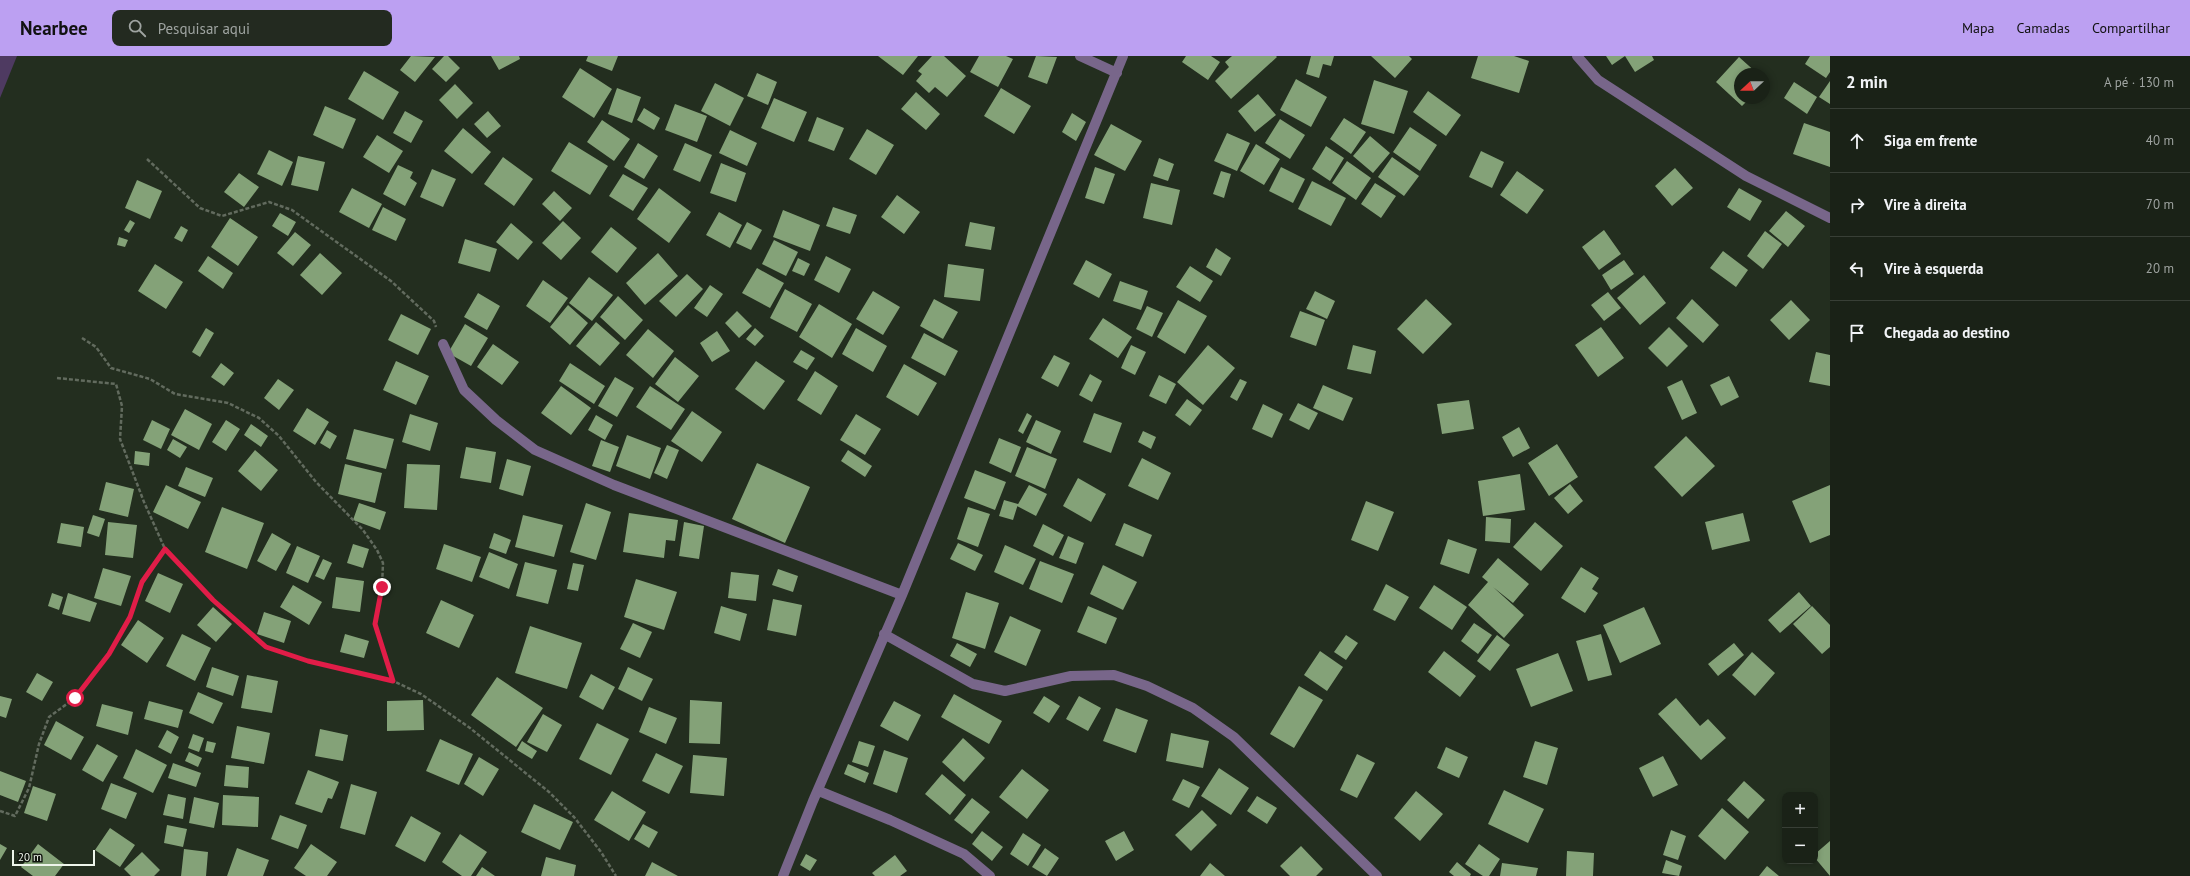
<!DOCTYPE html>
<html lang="pt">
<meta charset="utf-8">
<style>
:root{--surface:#1a2217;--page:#232a20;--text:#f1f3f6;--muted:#9fa4a1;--line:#383f36;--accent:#bca0f2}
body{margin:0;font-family:"PT Sans",sans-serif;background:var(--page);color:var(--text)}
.controls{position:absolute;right:12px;bottom:12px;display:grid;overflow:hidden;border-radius:8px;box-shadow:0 2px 6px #0003}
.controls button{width:36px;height:36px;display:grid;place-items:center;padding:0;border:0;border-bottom:1px solid var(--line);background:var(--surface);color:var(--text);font:20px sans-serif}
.compass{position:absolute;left:1734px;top:12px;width:36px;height:36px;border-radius:50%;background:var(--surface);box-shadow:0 2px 6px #0003;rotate:248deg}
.scale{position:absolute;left:12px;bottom:10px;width:83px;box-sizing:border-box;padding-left:4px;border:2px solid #eef5eb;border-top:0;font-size:11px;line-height:14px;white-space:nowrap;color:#eef5eb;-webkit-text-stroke:3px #10150e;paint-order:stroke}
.stop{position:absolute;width:12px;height:12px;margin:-9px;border:3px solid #e11d48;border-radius:50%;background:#fff}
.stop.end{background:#e11d48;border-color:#fff;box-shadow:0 1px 4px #0008}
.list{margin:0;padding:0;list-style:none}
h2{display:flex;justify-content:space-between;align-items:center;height:52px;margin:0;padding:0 16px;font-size:17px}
h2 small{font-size:13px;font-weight:400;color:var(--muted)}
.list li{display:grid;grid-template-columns:26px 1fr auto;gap:12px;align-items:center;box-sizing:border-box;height:64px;padding:0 16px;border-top:1px solid var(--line)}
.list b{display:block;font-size:15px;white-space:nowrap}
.list em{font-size:13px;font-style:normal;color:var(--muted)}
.icon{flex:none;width:22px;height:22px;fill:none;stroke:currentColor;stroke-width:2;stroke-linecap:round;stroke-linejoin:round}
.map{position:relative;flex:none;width:1830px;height:820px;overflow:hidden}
header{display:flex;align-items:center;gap:24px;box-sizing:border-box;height:56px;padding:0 20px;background:var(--accent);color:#111}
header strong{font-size:19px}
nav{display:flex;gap:22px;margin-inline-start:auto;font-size:14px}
.search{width:280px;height:36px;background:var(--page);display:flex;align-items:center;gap:10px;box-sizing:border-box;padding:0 14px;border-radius:8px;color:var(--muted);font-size:15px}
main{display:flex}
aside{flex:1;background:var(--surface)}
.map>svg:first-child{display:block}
.water{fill:#4e3a61}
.building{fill:#84a278}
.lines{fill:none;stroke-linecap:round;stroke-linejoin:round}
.path{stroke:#626b5e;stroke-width:2.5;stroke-dasharray:4 2;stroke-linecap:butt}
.minor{stroke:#78668a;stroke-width:10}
.route{stroke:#e11d48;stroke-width:5}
</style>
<header>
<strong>Nearbee</strong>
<div class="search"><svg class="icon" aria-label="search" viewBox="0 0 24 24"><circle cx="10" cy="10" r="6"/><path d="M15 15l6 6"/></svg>Pesquisar aqui</div>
<nav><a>Mapa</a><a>Camadas</a><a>Compartilhar</a></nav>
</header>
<main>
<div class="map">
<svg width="1830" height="820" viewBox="0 0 1830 820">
<rect width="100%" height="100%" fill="#232e1f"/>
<!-- water -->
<path class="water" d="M0,0H17L0,42Z"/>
<!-- building -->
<path class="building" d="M411,0L435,1L415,26L400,14Z
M444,0H448L460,12L446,26L432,13Z
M491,0H519L520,3L499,14Z
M588,0H618L612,15L586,5Z
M878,0H918L903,19Z
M932,0H944L966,20L947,41L935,31L929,37L916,25L922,18L918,15Z
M979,0H1006L1013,3L998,31L970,16Z
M1036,0L1057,1L1047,28L1028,21Z
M1186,0H1211L1220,6L1208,24L1182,6Z
M1232,0H1276L1277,1L1231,43L1215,25L1229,11L1225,6Z
M1311,0H1334L1331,10L1323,8L1319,22L1306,18Z
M1371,0H1409L1412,3L1395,22Z
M1478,0H1514L1529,5L1519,37L1471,22Z
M1606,0H1652L1654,4L1635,16L1625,0L1612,9Z
M1810,0H1830V16L1826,22L1805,8Z
M1739,1L1758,18H1740V42H1750L1742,50L1716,26Z
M580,12L612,33L594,62L562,41Z
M364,15L399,36L383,64L348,43Z
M757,17L777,26L768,49L747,40Z
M1296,23L1327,41L1311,71L1280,54Z
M1374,24L1408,35L1394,78L1361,68Z
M1830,25V48L1819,41Z
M1794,26L1817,41L1807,58L1784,42Z
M715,27L744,42L730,70L701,55Z
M455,28L473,47L457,63L439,44Z
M617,32L641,41L632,67L608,58Z
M1001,32L1031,50L1014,78L984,60Z
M1428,35L1461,59L1446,80L1413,56Z
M916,36L940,58L926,74L901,53Z
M1258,38L1276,59L1255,76L1238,55Z
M774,42L807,56L794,86L761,72Z
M675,48L707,60L697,86L665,74Z
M325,50L356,63L343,93L313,79Z
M644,52L660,62L654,74L637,64Z
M405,55L423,65L411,87L393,77Z
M488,55L501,70L487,82L474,68Z
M1072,57L1086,66L1076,85L1062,76Z
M817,61L844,72L834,95L808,85Z
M1344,62L1366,76L1351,98L1330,83Z
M1280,63L1305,79L1290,103L1265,87Z
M602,64L630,83L614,105L587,86Z
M1804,67L1830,76V111L1793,98Z
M1111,68L1142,85L1125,115L1094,99Z
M1410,71L1437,89L1420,115L1393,96Z
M463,72L491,96L472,118L444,95Z
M867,73L894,89L876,119L849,103Z
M730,74L757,87L747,110L719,97Z
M1227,77L1250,87L1237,115L1214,105Z
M377,79L403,95L389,117L363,101Z
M1370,80L1390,97L1373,117L1353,100Z
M569,86L608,110L590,139L551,115Z
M638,87L658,100L644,123L624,111Z
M685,87L712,99L700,126L673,114Z
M1256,88L1280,103L1264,129L1240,115Z
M1326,90L1344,102L1330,125L1312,113Z
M269,94L293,106L282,130L257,118Z
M1481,95L1504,106L1492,132L1469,121Z
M298,100L325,106L318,135L291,129Z
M503,101L533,123L514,150L484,128Z
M1392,101L1419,120L1404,140L1378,121Z
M1159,102L1174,108L1168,125L1153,120Z
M1347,105L1371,122L1356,144L1332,127Z
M721,107L746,117L736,146L710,137Z
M398,109L413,116L410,122L417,127L405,150L383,138Z
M1095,111L1115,118L1104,148L1085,142Z
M1281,111L1305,123L1293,147L1269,135Z
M1675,112L1693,132L1672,150L1655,130Z
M432,113L456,123L443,151L420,141Z
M1221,115L1231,118L1224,142L1213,138Z
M1517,115L1544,134L1527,158L1500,139Z
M239,117L259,131L244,151L224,136Z
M623,118L648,132L633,155L609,140Z
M137,124L162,135L150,163L125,152Z
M1312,125L1346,142L1331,170L1298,153Z
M1151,127L1180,134L1172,169L1143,162Z
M1375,127L1396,140L1381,162L1361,148Z
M352,132L382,148L369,172L339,156Z
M659,132L691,156L669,187L637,163Z
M1739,132L1762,145L1750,165L1727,151Z
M554,135L572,152L560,165L542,148Z
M897,139L920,156L904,178L881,161Z
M383,151L406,163L396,185L372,174Z
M833,151L857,159L850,178L826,170Z
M783,154L820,169L810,195L773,181Z
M1786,155L1805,170L1788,191L1769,175Z
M719,156L742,169L730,192L706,179Z
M280,157L296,166L288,180L272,170Z
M230,162L258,181L238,210L211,191Z
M130,164L135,167L129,177L124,174Z
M563,165L581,182L561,204L542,187Z
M747,166L762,174L751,194L736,187Z
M970,166L995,171L991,194L965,190Z
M511,167L533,186L518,204L496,186Z
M181,170L188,174L182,186L174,182Z
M611,171L637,192L617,217L591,196Z
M1604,174L1621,198L1599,214L1582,191Z
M1765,175L1782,188L1763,213L1747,200Z
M295,176L311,189L293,210L277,197Z
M119,181L128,184L125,191L117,189Z
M465,183L497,193L490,216L458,207Z
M774,184L798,196L786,220L762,208Z
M1216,192L1231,202L1221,220L1206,211Z
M1723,195L1748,214L1736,231L1710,212Z
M320,197L342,217L322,239L300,219Z
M658,197L678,220L645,249L626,227Z
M208,200L233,217L223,233L198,215Z
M826,200L851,213L839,237L814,224Z
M798,202L810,208L804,220L792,215Z
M1086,204L1112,218L1099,242L1073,228Z
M1624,204L1634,218L1611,234L1602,219Z
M155,208L183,226L166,253L138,235Z
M948,208L984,213L980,245L944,241Z
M1190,210L1213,225L1200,246L1176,231Z
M757,212L784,227L770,252L742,237Z
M687,218L703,233L676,261L659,245Z
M1644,219L1666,247L1640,269L1617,242Z
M589,221L613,239L592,265L569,247Z
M543,224L568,242L550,267L526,250Z
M1120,225L1148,235L1141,254L1113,245Z
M710,229L723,238L707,261L694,252Z
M785,233L812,248L797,276L770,262Z
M873,235L900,251L883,279L856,263Z
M1315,235L1335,245L1327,263L1306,253Z
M1608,236L1621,252L1604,265L1591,249Z
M478,237L500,250L487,274L464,261Z
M618,240L643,264L625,284L600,261Z
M934,243L958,256L943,283L920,270Z
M1426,243L1452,268L1423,298L1397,273Z
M1692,243L1719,269L1703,287L1676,262Z
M1178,244L1207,260L1185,298L1157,281Z
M1791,244L1810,264L1789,284L1770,264Z
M819,248L852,268L832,302L799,281Z
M568,249L588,267L570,289L550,271Z
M1147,250L1163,257L1152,281L1136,273Z
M737,255L752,270L739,282L725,267Z
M1300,255L1325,264L1316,290L1290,281Z
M401,258L431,273L418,299L388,284Z
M1103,262L1132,281L1118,302L1089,283Z
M596,266L620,287L600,310L576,290Z
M465,268L488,282L471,310L448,297Z
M1601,271L1624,302L1598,321L1575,289Z
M1669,271L1688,290L1667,311L1648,292Z
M206,272L214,277L200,301L192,296Z
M755,272L764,280L755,290L746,283Z
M856,272L887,290L873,316L842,298Z
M648,273L674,295L653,322L626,299Z
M717,275L730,295L712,306L700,287Z
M924,277L958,295L945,320L911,302Z
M493,288L519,306L502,329L477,311Z
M1131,289L1146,296L1135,319L1121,312Z
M1208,289L1235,312L1203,349L1177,326Z
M1353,289L1376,295L1371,318L1347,313Z
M801,294L815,302L807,314L793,306Z
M1816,296L1830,299V330L1809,326Z
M1054,299L1070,307L1058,331L1041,322Z
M675,301L699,320L678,346L655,328Z
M396,305L429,320L416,349L383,334Z
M756,305L785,325L764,354L735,333Z
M221,307L234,317L224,330L211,321Z
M570,307L605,330L594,348L559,325Z
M904,308L937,327L918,360L886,341Z
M815,315L838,330L821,359L797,344Z
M1090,318L1102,325L1092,346L1079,339Z
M1159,319L1176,328L1166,348L1149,340Z
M1729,320L1739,341L1721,350L1710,329Z
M615,321L634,332L617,361L598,350Z
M278,323L294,334L279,354L264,342Z
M1240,323L1247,326L1237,345L1230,341Z
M1682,324L1697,357L1682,364L1667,331Z
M1323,329L1353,342L1343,365L1313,352Z
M561,330L591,352L571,379L541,357Z
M650,330L685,353L671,374L636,351Z
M1187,343L1202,354L1190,370L1175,359Z
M1469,344L1474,373L1442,378L1437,348Z
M1298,347L1318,357L1309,374L1289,364Z
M1263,348L1283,358L1272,382L1252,373Z
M307,352L329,366L315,389L293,375Z
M185,353L212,368L199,394L171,379Z
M692,355L722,376L702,406L671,385Z
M1027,357L1032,360L1023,378L1018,375Z
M1094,357L1122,367L1111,397L1083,386Z
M410,358L438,367L430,395L402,386Z
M856,358L881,373L865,399L840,384Z
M596,359L613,369L605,384L588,374Z
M152,364L170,373L161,393L143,384Z
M226,364L240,373L226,395L212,386Z
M1036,364L1061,375L1051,398L1026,386Z
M251,368L268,380L261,391L244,379Z
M1519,371L1530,392L1513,401L1502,381Z
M354,373L394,383L386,413L346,403Z
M327,374L337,380L330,393L320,387Z
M1143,375L1156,381L1151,393L1138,386Z
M627,379L661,392L650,423L616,410Z
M1686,380L1715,410L1682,441L1654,411Z
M999,382L1021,391L1011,417L989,407Z
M173,383L187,391L180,402L167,394Z
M601,384L619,391L610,416L592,410Z
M1557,388L1578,421L1549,440L1528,407Z
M667,389L679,394L667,423L654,417Z
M466,391L496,396L491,427L460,422Z
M1027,391L1057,403L1045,433L1015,420Z
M255,394L278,414L261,435L238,415Z
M848,394L872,410L865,421L841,405Z
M135,395L150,397L149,410L134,408Z
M1142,402L1171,417L1158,444L1128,430Z
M507,403L531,410L523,440L499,433Z
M757,407L810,431L785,487L732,463Z
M345,408L382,417L375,447L338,438Z
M407,408L440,409L437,454L404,452Z
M186,411L213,422L205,441L178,430Z
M975,414L1006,426L995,454L964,442Z
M1520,418L1525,454L1483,460L1478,425Z
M1078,422L1106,438L1091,466L1063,450Z
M106,426L134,433L128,461L99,454Z
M1570,428L1583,445L1568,458L1554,442Z
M166,429L201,446L188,473L153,456Z
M1029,429L1047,438L1036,460L1017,450Z
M1830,429V479L1810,487L1792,445Z
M1004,444L1018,448L1013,464L999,460Z
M1366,445L1394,456L1378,495L1351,484Z
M359,447L386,456L380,474L353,464Z
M586,447L611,456L596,504L570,496Z
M222,451L264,467L247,513L205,496Z
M968,451L990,458L978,491L957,483Z
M629,457L678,464L675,485L666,484L664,502L623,496Z
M1743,457L1750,485L1712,494L1705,466Z
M93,459L105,463L99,481L87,477Z
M523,459L563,469L554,501L515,491Z
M1486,461L1511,463L1510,487L1485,485Z
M108,466L137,469L133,502L105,499Z
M684,466L704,470L699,503L679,500Z
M1535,466L1563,490L1541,515L1513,491Z
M61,467L84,471L81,491L57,487Z
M1124,467L1152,479L1143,501L1115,489Z
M1043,468L1064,479L1053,500L1033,490Z
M272,477L291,488L276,515L257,505Z
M494,477L511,484L506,498L489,492Z
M1068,480L1084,487L1076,508L1059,502Z
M1448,483L1477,493L1469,518L1440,508Z
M958,487L983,499L975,515L950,503Z
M353,488L369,493L363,512L347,507Z
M444,488L481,501L472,526L436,513Z
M1005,489L1036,503L1023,529L994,516Z
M297,490L320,500L308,527L286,517Z
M489,496L518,508L509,533L479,521Z
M1498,502L1529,528L1513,547L1493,531L1524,559L1504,582L1468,549L1488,526L1482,521Z
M323,503L332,507L324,524L315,520Z
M1040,505L1074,518L1062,547L1029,533Z
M525,506L557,514L548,548L516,540Z
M573,507L584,509L578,535L567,533Z
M1103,509L1137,526L1123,554L1090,538Z
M1581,511L1599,522L1592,533L1598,537L1585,557L1561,542Z
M103,512L131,520L121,550L94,542Z
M778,513L798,520L793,536L772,529Z
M731,516L759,519L756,545L728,542Z
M158,517L183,528L170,557L145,545Z
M336,521L364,525L360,556L332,552Z
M636,523L677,536L664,574L624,561Z
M1386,528L1409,541L1395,565L1373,554Z
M293,529L322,546L309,569L280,551Z
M1434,529L1467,551L1452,574L1419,552Z
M966,536L999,547L985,593L952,582Z
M1799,536L1811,550L1780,577L1768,564Z
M52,537L63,541L59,554L48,550Z
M68,537L97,547L90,566L62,558Z
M773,543L802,549L796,580L767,574Z
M441,544L474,559L459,592L426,577Z
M721,550L747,558L740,585L714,577Z
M1088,550L1117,562L1106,588L1077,576Z
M1812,550L1830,569V591L1822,598L1793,568Z
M213,551L232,568L216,586L197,569Z
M1644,551L1661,588L1620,607L1603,569Z
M264,556L291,565L284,587L257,578Z
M1010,560L1041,574L1026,610L994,596Z
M138,564L164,582L147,607L121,589Z
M633,567L652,576L640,602L620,593Z
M1474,567L1492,579L1478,598L1461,585Z
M530,570L582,587L567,633L515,617Z
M182,578L211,592L195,625L166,610Z
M345,578L369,585L364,602L340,596Z
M1601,578L1612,619L1588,625L1576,585Z
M1346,579L1358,587L1346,604L1334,596Z
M1497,579L1510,589L1490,615L1477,605Z
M957,587L977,598L970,611L950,600Z
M1734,587L1744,599L1718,620L1708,608Z
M1320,595L1343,611L1327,635L1304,619Z
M1444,595L1476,620L1460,641L1428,616Z
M1752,596L1775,617L1755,640L1732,619Z
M1558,597L1573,635L1531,651L1516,613Z
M212,611L239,620L233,640L206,631Z
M628,611L653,623L642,645L618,633Z
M37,617L53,626L42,645L26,636Z
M591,618L615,631L603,654L579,641Z
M247,619L278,625L272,657L241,652Z
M497,621L543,652L516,691L471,659Z
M1299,630L1323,644L1294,692L1270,678Z
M198,636L223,647L213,668L189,657Z
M954,638L1002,665L989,688L941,661Z
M0,640L12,643L6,662L0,660Z
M1044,640L1060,650L1049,667L1033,657Z
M1079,640L1101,652L1088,675L1066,663Z
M1676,642L1700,670L1708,663L1726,682L1701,704L1658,658Z
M423,644L424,674L387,675V645Z
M690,644L722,646L720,688L689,687Z
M149,645L183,654L178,672L144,663Z
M894,645L921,659L908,685L880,670Z
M102,648L133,656L128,679L96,670Z
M649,651L677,662L666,688L639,676Z
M1116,652L1148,664L1136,697L1103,685Z
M543,658L562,669L547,696L527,686Z
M56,665L84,681L71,704L44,689Z
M597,667L629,683L611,719L579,703Z
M237,670L270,677L264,708L231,702Z
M320,673L348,679L343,705L315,700Z
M167,674L179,681L171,698L158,691Z
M1171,677L1209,685L1203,712L1166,705Z
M193,678L204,682L199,696L188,692Z
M963,682L985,702L964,726L942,706Z
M440,683L473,698L459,729L426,715Z
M207,685L216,687L213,697L205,695Z
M522,685L537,695L532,703L517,694Z
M859,685L875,690L868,711L852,706Z
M1535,685L1558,692L1547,729L1523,721Z
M97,688L118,700L103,726L82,714Z
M1446,691L1468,701L1459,722L1437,712Z
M136,693L167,709L153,737L123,722Z
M884,694L908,702L897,737L873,728Z
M189,696L202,702L198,711L185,705Z
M656,697L683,710L669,738L642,725Z
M1357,698L1375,707L1357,742L1340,734Z
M693,699L727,702L724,740L690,737Z
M1663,700L1678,729L1653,741L1639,712Z
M479,701L499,713L483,740L464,728Z
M173,707L201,717L196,731L168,722Z
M848,708L869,717L865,727L844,718Z
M226,709L249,711L248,732L224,730Z
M1219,712L1249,732L1231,759L1201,740Z
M1022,713L1049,734L1027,763L999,741Z
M308,714L339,726L332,743L328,742L322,757L295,748Z
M0,715L26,725L18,746L0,739Z
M942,718L966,739L950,759L925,738Z
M1183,723L1200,731L1189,752L1172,744Z
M1744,725L1765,744L1748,763L1727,744Z
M111,727L137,737L126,763L101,753Z
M351,728L377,736L365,779L340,772Z
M33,730L56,738L47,765L24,757Z
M1504,734L1544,753L1528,787L1488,768Z
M612,735L646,756L629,785L594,764Z
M1416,735L1443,758L1420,785L1394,762Z
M168,738L186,742L183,763L163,759Z
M223,739L259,741L258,771L222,769Z
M1257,740L1277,752L1267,768L1247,755Z
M194,741L219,747L214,772L189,767Z
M972,742L990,756L972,778L954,764Z
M534,748L573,766L560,794L521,776Z
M1722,752L1749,776L1725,804L1698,780Z
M1202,754L1217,769L1191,795L1175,779Z
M280,759L307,769L298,793L271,783Z
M411,760L441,777L425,806L395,790Z
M643,768L658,776L649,792L634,783Z
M167,769L187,773L183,791L164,787Z
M110,772L135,789L120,811L95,794Z
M1671,774L1686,780L1678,804L1663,799Z
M982,775L1003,791L992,805L972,788Z
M1124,775L1134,794L1116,805L1105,785Z
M1023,777L1041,789L1028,810L1010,798Z
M460,778L487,796L471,820H462L442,806Z
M1830,785V820L1815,802V798Z
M0,788L7,792L0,804Z
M38,788L64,808L55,820H33L21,811Z
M311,788L337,806L327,820H306L294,812Z
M1479,788L1500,803L1489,820H1483L1465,808Z
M1301,790L1323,813L1316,820H1290L1280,810Z
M237,792L269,804L263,820H227Z
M1045,792L1059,802L1047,820L1032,811Z
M184,793L208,796L206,820H181Z
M1567,795L1594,797L1593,820H1566Z
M142,796L160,814L154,820H131L124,813Z
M806,798L817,804L810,815L800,809Z
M895,799L907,815L900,820H875L872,817Z
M546,801L576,809L574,820H541Z
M1666,804L1682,810L1679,820L1662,817Z
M652,806L678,820H645Z
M1457,806L1471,818L1470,820H1454L1449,816Z
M1210,807L1225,820H1200Z
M1502,807L1538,812L1536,820H1500Z
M1767,810L1779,820H1759Z
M482,811L495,820H476Z"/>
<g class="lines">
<!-- path -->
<path class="path" d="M147,103L200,152L222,160L269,146L292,154L391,225L434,265L436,271
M82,282L96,291L111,312L150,323L175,338L228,347L259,362L279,380L316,426L363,474L377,494L383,507L382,531L375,568L393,625
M57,322L116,328L122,350L120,383L144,446L165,493L213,544L266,591L308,605L393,625L421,638L470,672L549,736L574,761L601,796L616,820
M0,755L15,760L29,732L39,688L49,661L75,642L109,598L130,561L142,526L165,493"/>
<!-- minor -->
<path class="minor" d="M1080,0L1117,17
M1577,0L1598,24L1746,120L1830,162
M443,288L464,334L496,364L535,394L614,429L902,539
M884,578L973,628L1005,635L1071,620L1114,619L1147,630L1193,652L1234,681L1377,820
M819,735L890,764L964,798L990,820
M783,820L813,745L902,539L1123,0"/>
</g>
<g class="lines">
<!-- route -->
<path class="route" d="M75,642L109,598L130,561L142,526L165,493L213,544L266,591L308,605L393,625L375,568L382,531"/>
</g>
</svg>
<div class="controls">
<button>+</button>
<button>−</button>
</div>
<svg class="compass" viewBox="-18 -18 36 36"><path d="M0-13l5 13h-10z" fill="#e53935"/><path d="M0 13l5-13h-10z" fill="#9fa4a1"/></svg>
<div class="scale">20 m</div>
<div class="stop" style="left:75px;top:642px"></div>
<div class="stop end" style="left:382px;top:531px"></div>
</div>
<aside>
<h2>2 min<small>A pé · 130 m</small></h2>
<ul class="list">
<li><svg class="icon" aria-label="ahead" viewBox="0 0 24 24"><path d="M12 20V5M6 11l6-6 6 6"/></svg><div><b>Siga em frente</b></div><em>40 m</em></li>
<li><svg class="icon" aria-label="right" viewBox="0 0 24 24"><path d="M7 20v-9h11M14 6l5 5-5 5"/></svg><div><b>Vire à direita</b></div><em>70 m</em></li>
<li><svg class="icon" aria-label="left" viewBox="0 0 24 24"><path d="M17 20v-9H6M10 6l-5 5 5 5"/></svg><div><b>Vire à esquerda</b></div><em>20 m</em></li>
<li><svg class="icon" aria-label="arrive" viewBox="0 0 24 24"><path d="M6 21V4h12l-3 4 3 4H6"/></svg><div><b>Chegada ao destino</b></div></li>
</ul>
</aside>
</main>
